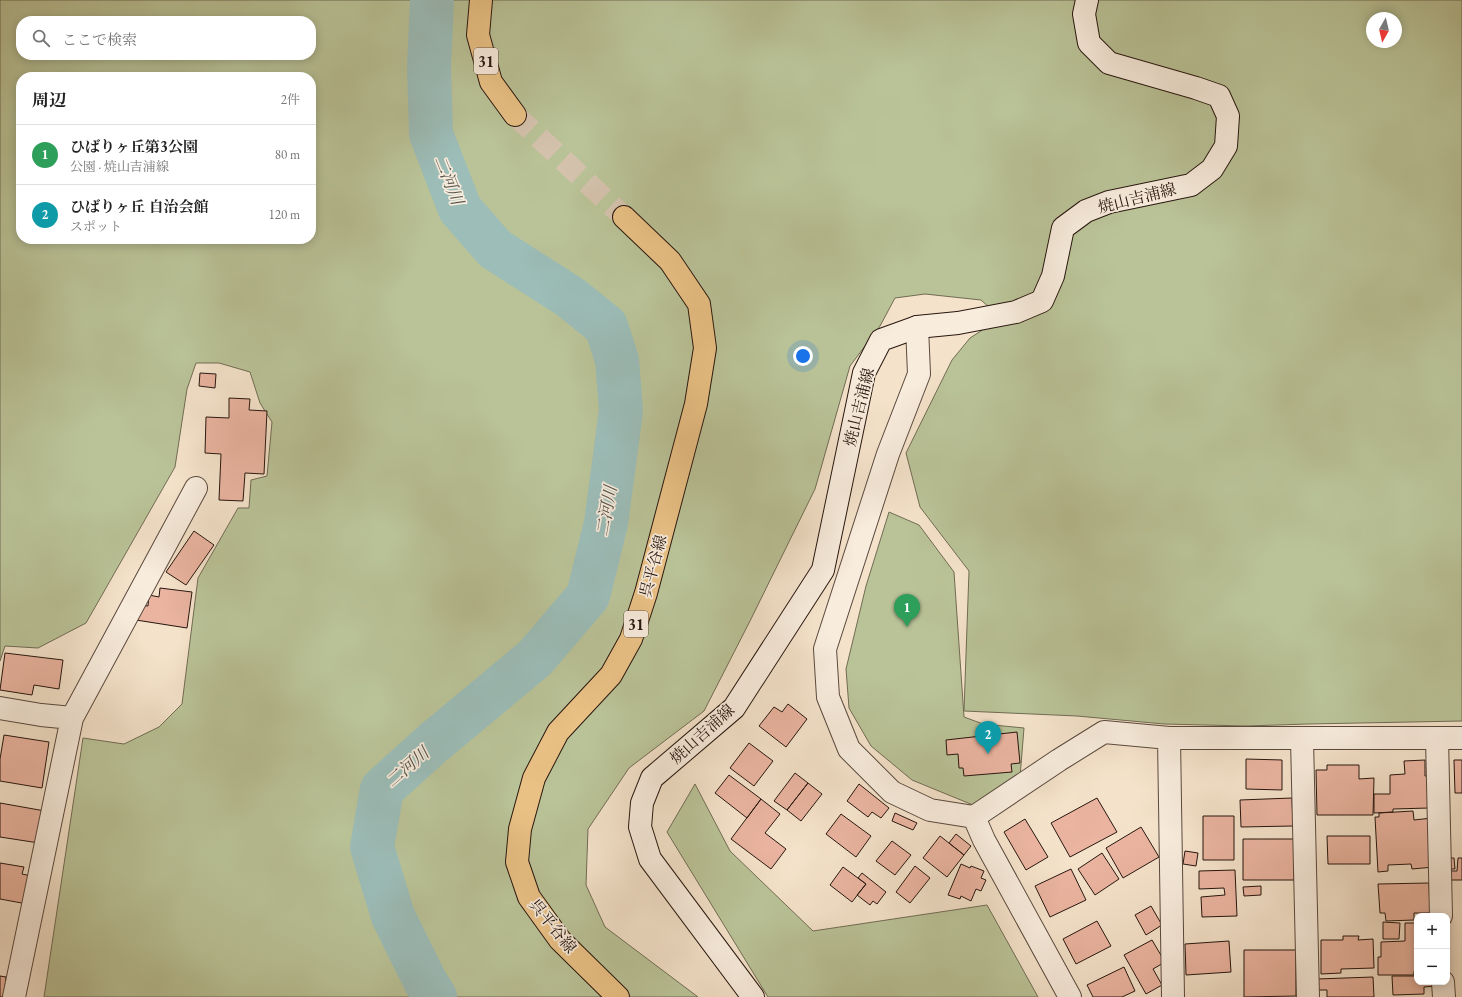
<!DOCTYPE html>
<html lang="ja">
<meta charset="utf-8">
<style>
:root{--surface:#fff;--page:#f2f2f2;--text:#222;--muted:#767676;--line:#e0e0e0;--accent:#7c3aed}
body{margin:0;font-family:"EB Garamond","Noto Serif JP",serif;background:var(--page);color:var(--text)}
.controls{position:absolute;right:12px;bottom:12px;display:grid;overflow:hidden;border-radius:8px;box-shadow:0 2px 10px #0003}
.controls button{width:36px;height:36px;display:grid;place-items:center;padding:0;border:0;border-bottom:1px solid var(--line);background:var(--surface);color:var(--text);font:20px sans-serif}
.compass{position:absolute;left:1366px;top:12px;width:36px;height:36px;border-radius:50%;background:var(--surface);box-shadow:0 2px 10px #0003;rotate:188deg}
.you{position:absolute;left:803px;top:356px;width:14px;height:14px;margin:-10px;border:3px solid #fff;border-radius:50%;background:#1a73e8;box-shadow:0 0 0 6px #1a73e833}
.badge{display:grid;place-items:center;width:26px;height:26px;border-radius:50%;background:var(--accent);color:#fff;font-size:13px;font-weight:700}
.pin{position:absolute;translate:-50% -33px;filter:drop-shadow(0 1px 2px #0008)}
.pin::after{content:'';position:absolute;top:21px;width:14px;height:12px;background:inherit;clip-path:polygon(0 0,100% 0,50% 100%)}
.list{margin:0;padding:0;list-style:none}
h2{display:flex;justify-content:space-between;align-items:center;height:52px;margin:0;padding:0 16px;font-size:17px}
h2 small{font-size:13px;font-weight:400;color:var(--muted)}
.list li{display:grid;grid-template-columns:26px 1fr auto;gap:12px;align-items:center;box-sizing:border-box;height:60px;padding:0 16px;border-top:1px solid var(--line)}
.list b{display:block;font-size:15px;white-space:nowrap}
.list p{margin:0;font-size:13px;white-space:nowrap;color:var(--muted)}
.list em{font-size:13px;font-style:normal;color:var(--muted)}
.icon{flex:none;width:22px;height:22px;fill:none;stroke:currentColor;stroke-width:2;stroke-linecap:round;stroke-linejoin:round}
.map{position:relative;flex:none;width:1462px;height:997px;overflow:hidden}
.search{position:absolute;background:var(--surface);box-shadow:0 2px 10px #0003;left:16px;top:16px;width:300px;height:44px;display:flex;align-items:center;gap:10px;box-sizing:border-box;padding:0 14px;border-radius:16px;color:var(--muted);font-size:15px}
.panel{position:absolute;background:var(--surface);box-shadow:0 2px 10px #0003;left:16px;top:72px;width:300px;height:172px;border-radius:16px}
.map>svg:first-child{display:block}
.green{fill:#bac398;stroke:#706c54;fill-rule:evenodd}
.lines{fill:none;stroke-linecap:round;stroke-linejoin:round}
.river{stroke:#9cbdb8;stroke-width:44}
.building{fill:#eab4a0;stroke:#27160f}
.primary-tunnel{stroke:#d5c3ae;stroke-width:22;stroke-dasharray:22 11;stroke-linecap:butt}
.street-casing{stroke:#5a493e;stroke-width:24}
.secondary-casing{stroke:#27160f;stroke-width:24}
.primary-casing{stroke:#27160f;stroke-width:24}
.street{stroke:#f8ecdd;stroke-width:22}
.secondary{stroke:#f8ecdd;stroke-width:22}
.primary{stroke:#eac185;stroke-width:22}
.labels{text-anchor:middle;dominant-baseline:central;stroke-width:3.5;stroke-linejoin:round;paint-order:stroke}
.shield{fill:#f8ecdd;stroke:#66564d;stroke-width:1}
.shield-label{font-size:15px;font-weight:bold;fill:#27160f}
.street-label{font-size:16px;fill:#27160f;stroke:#f8ecdd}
.water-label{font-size:17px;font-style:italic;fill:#50504a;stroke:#f8ecdd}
</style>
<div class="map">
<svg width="1462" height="997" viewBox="0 0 1462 997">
<rect width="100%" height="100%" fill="#f4e2ca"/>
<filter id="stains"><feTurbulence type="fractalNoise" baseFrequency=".005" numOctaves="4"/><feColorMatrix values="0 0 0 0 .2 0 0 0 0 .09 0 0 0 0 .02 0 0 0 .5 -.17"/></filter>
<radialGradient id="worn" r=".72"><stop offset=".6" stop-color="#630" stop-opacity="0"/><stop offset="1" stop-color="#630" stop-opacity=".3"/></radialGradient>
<!-- green -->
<path class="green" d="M0,0H1462V721L1308,724L1246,726L1164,724L1077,716L964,711L969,571L920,507L906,453L952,360L970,338L1001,318L981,300L925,294L895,298L880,326L850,366L815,489L750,621L704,711L629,768L588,829L586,885L605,927L698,997H44L83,738L124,744L159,727L182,704L198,578L238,508H249L251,480L267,476L272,422L260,403L250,372L219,363H196L187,389L175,467L86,623L38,648L5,646L0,661ZM1372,18H1396V42H1372ZM21,21H311V55H21ZM21,77H311V239H21Z
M889,512L919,525L954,572L964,717L983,724L1024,728L1020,777L973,805L912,780L871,746L849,708L846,669L866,586Z
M695,784L730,851L813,931L987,905L1038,997H768L667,832Z"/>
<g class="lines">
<!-- river -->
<path class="river" d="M432,0L429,67L431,134L460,209L495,249L570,297L606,326L617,360L621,411L606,523L588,596L535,658L433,743L382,789L372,847L393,916L425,981L435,997"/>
</g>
<!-- building -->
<path class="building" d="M200,373L216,374L215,388L199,386Z
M229,398L250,399L249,410L267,411L264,474L245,473L243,501L219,500L221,454L205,453L206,417L229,418Z
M194,531L214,545L186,585L166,572Z
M160,588L192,592L187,628L136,620L138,605L148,606L149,595L159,597Z
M5,653L63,660L59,689L34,685L32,695L0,690Z
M788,704L807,719L786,747L759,726L774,707L782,712Z
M1017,732L1020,763L1011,764L1012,772L964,776L963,768H959L958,754L947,755L946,740Z
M4,735L49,742L42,788L0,781V759Z
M749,743L773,761L754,786L730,768Z
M1246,759L1282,760V790L1246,789Z
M1425,760V776H1428L1429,808L1393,809V812L1374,813V794H1390V775L1405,774L1404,761Z
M1454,760H1462V793H1455Z
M1327,765H1359V779L1374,778L1373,815H1317L1316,770H1327Z
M795,773L808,783L787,810L774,801Z
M729,775L761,799L747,818L715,793Z
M808,783L822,794L801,821L787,810Z
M859,784L889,808L881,818L872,812L868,817L847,801Z
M1097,798L1117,832L1070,857L1051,823Z
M1292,798L1293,826L1241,827L1240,800Z
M761,799L780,814L765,833L786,849L771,869L731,839Z
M0,803L45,811L39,843L0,837Z
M1413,811L1414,820L1432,818L1434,867L1412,869L1411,864L1388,865V871L1378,872L1375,817H1379V813Z
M895,813L917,823L913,830L892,821Z
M841,814L871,836L856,857L826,834Z
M1203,816H1234V860H1203Z
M1025,819L1048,857L1026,870L1004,832Z
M1141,827L1159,857L1123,878L1106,848Z
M956,834L971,846L964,855L949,843Z
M940,836L964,855L947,877L923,858Z
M1327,836H1370V864H1328Z
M1243,839H1294V880H1243Z
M892,841L911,855L895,875L876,861Z
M1185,851L1198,853L1196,866L1183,864Z
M1102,853L1119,879L1095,895L1078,869Z
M1448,858H1454L1455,869H1448Z
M1458,858H1462V880H1450V871H1457Z
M0,863L24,867L22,874L31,876L27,904L0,899Z
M961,864L970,868L971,866L984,871L981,878L986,880L981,891L976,889L971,901L961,896L960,899L948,895Z
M915,866L930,878L910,903L896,892Z
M843,867L866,884L852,902L830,885Z
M1071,869L1086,900L1050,917L1035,886Z
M1235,870L1237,916L1202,917L1201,897L1225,895L1224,888L1199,889V871Z
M862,873L886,892L877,904L873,901L870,905L857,895L866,884L858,878Z
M1429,883L1430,913H1414V920L1386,921L1385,913H1380L1378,884Z
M1261,886V895L1244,896L1243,887Z
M1151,906L1162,925L1146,935L1135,915Z
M1097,921L1111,946L1076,964L1063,939Z
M1383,922L1400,923L1399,939H1383Z
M1405,923H1417V971H1414V975H1378V957H1381V942L1405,941Z
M1343,936H1359L1358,940L1373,939L1374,968L1341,969V973L1321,974V940H1343Z
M1152,940L1165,962L1153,969L1162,985L1146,994L1124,955Z
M1229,941L1231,972L1186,975L1185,944Z
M1244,950H1296V996L1244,997Z
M1124,967L1135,991L1122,997H1093L1087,985Z
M0,976L6,977L4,997H0Z
M1392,976H1417V982H1435V986L1424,987V994L1393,995Z
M1373,977L1374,997H1327V990H1317V979Z"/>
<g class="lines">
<!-- primary-tunnel -->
<path class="primary-tunnel" d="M515,115L624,217"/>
<defs>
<path id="street" d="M917,327L919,374L888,454L825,649L828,697L849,749L892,792L930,810L974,817L1059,760L1104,732L1169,738H1462
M0,708L41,715L72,718L14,997
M72,718L196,488
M1169,738L1173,997
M1437,738L1441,916
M1302,739L1308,997
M974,817L984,840L1070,997
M1443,982L1444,997"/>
<path id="secondary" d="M753,997L650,859L640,827L642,803L652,778L734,708L823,570L864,373L881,340L917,327L958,323L1016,312L1042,301L1053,276L1063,228L1086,211L1109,202L1191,185L1212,169L1226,146L1228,116L1219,96L1196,88L1109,63L1089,43L1084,14L1087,0"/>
<path id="primary" d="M481,0L478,35L491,82L515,115
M618,997L560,940L529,897L517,862L520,829L534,778L558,732L611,675L631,639L646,593L696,404L705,348L699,304L670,261L624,217"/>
</defs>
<!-- street casing -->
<use href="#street" class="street-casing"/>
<!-- secondary casing -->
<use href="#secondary" class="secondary-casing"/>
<!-- primary casing -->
<use href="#primary" class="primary-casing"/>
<!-- street -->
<use href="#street" class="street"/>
<!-- secondary -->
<use href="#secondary" class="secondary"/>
<!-- primary -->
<use href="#primary" class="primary"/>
</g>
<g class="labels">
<!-- shield labels -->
<g class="shield">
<rect x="474" y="48" width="24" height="26" rx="3"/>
<rect x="624" y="611" width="24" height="26" rx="3"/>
</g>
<g class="shield-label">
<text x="486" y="61">31</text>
<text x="636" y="624">31</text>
</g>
<!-- street labels -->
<g class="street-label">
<text transform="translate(1137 198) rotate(-14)">焼山吉浦線</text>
<text transform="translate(859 407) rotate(-76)">焼山吉浦線</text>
<text transform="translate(653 566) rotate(-75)">呉平谷線</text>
<text transform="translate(702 734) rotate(-42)">焼山吉浦線</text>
<text transform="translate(553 926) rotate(51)">呉平谷線</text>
</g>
<!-- water labels -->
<g class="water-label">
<text transform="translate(449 180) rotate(68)">二河川</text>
<text transform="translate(606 511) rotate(-80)">二河川</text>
<text transform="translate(407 767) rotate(-41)">二河川</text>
</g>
</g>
<rect width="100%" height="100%" filter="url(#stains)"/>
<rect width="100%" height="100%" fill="url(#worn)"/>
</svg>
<div class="controls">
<button>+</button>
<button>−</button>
</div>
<svg class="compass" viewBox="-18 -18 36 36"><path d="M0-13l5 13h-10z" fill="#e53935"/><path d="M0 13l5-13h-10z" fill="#767676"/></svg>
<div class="you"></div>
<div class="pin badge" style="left:907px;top:627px;background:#2e9e5b">1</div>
<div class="pin badge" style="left:988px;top:754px;background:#0f9aa8">2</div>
<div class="search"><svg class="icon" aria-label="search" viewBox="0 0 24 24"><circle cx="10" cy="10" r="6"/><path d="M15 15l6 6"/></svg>ここで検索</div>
<section class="panel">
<h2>周辺<small>2件</small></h2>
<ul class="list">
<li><span class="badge" style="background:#2e9e5b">1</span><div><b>ひばりヶ丘第3公園</b><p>公園 · 焼山吉浦線</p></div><em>80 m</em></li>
<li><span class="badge" style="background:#0f9aa8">2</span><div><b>ひばりヶ丘 自治会館</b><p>スポット</p></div><em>120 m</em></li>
</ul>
</section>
</div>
